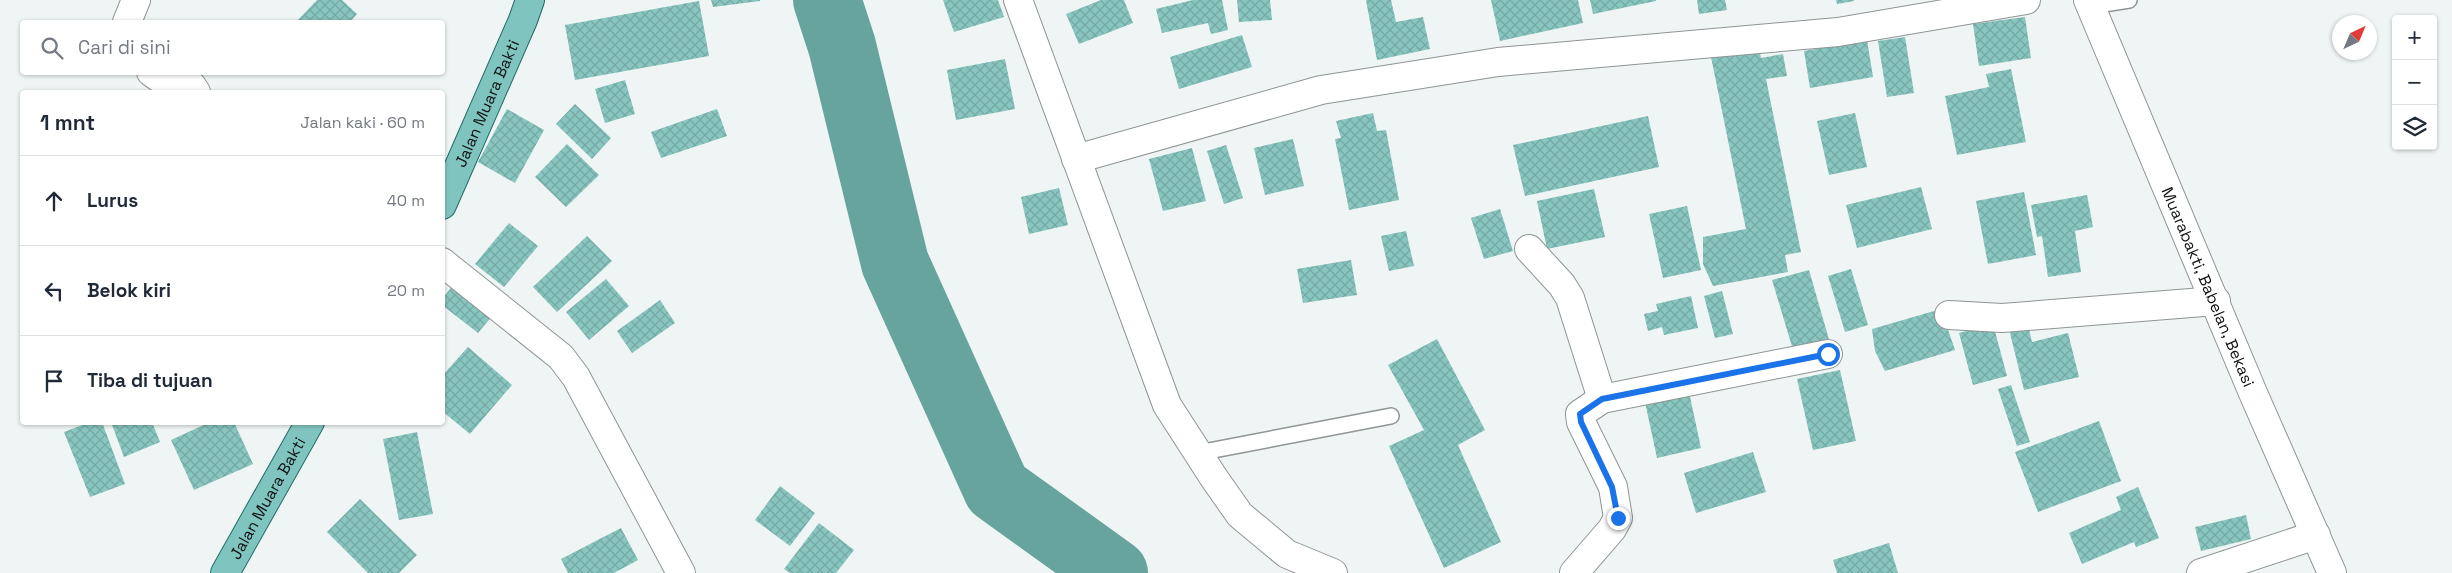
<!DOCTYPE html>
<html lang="id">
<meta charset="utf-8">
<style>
:root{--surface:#fff;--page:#f2f2f3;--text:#1f2937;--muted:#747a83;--line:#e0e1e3}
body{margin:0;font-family:"Space Grotesk",sans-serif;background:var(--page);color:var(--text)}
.controls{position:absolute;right:15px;top:15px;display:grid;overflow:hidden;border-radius:5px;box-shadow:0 1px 4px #0004}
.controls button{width:45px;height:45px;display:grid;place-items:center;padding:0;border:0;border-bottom:1px solid var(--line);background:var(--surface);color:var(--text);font:25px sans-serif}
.compass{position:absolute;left:2332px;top:15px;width:45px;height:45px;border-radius:50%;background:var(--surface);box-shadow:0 1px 4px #0004;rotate:44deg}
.stop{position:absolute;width:15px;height:15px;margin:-11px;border:4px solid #1a73e8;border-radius:50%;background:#fff}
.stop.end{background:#1a73e8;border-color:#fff;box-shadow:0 1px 5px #0008}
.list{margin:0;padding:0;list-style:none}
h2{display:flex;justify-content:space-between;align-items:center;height:65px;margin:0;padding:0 20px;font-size:21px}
h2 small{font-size:16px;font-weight:400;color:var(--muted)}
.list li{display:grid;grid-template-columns:32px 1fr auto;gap:15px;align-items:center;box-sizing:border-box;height:90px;padding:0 20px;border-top:1px solid var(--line)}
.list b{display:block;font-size:19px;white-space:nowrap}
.list em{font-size:16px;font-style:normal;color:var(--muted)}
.icon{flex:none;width:28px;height:28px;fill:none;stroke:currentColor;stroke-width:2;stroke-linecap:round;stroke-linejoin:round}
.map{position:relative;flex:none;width:2452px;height:573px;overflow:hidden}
.search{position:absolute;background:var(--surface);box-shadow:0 1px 4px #0004;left:20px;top:20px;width:425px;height:55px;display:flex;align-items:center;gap:12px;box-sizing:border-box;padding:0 18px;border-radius:5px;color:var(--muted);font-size:19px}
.panel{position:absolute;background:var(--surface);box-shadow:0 1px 4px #0004;left:20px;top:90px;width:425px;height:335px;border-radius:5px}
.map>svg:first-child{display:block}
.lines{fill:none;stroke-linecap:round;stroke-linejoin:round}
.river{stroke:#68a49e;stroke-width:68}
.building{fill:url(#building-cross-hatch)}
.service-casing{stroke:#8f9594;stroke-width:18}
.minor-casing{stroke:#8f9594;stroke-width:30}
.primary-casing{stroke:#216b67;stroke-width:30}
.service{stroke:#fff;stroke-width:15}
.minor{stroke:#fff;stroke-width:28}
.primary{stroke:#80c4bf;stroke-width:28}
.route{stroke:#1a73e8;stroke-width:6}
.labels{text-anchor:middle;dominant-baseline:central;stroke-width:4.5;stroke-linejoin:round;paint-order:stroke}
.street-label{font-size:16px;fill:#0f1111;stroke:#fff}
</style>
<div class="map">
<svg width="2452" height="573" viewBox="0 0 2452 573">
<defs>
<pattern id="building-cross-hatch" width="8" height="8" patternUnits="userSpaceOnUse" patternTransform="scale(1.25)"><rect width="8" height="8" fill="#89c6c0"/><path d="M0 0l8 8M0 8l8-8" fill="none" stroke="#75a9a4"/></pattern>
</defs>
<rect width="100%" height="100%" fill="#eef5f4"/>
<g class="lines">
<!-- river -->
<path class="river" d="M827,0L842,46L895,263L997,489L1114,573"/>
</g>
<!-- building -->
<path class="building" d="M317,0H342L357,14L350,22H296Z
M711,0H760V1L713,7Z
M943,0H998L1004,17L954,32Z
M1101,0H1124L1133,23L1079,44L1066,14Z
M1193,0H1222L1228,30L1211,34L1208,23L1162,33L1156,9Z
M1237,0H1270L1272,20L1239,22Z
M1366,0H1391L1396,22L1423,17L1430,49L1377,60Z
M1491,0H1578L1583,23L1500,41Z
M1590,0H1656V1L1593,14Z
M1697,0H1725L1727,10L1699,14Z
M1836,0H1854V1L1837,4Z
M699,1L709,56L575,80L565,25Z
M2025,17L2031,58L1979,66L1973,24Z
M1242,35L1252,67L1179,89L1170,57Z
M1905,37L1914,93L1887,97L1878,41Z
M1867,40L1873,77L1810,88L1804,51Z
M1759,48L1761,58L1783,54L1787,76L1766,79L1801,252L1785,255L1788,272L1713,286L1703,264V237L1746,229L1711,57Z
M1005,59L1015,109L956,120L947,70Z
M2011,69L2026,142L1957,155L1945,96L1989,87L1986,74Z
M625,80L635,114L605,123L595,89Z
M575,104L611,138L592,159L556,124Z
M507,109L544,130L515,183L478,162Z
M717,109L727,136L661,158L651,132Z
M1373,113L1377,131L1386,130L1399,200L1349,210L1335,139L1341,138L1336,121Z
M1855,113L1867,167L1829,175L1817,121Z
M1648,116L1659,167L1525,196L1513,145Z
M1293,139L1304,186L1265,195L1254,148Z
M567,144L599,175L566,207L535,177Z
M1226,145L1243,198L1224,204L1207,151Z
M1192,148L1206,201L1163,211L1149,159Z
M1921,187L1932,229L1857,248L1846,205Z
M1059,188L1068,225L1029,234L1021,197Z
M1594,189L1605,237L1547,249L1537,201Z
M2024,192L2036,255L1988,264L1976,201Z
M2087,195L2093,227L2075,231L2081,272L2048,277L2042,236L2037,237L2031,205Z
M1687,206L1701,270L1663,278L1649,214Z
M1500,209L1513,251L1484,259L1471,218Z
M509,223L538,246L504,287L475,264Z
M1406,231L1414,266L1389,271L1381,236Z
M587,236L612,261L557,312L533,287Z
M1351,260L1357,295L1303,303L1297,269Z
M1851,269L1868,325L1845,332L1828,276Z
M1809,270L1830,343L1794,353L1772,280Z
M606,279L629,306L589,340L566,312Z
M454,284L493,315L478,333L442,305V299Z
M1722,291L1733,334L1715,338L1704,296Z
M1691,296L1698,328L1664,335L1662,327L1648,331L1644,314L1658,311L1656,304Z
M660,300L675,323L632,353L617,331Z
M1941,309L1955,350L1885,371L1875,351L1872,329Z
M1993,324L2007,376L1973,385L1959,333Z
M2028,325L2032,342L2068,333L2079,377L2024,390L2009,329Z
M1437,339L1485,430L1458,445L1501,542L1444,568L1389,446L1424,430L1388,365Z
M468,347L512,385L470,434L442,411V376Z
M1840,370L1856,441L1813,450L1797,379Z
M2011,385L2030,442L2017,446L1998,389Z
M1689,392L1701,448L1657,458L1645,402Z
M2099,421L2121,481L2038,512L2015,452Z
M90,422H102L125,484L90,497L64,432Z
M111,422H152L160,442L124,457Z
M210,422H234L253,464L194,490L171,440Z
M417,432L433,514L399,520L383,439Z
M1753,452L1766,492L1696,513L1684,473Z
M780,486L815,513L790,546L755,520Z
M2138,487L2159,538L2136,547L2134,542L2082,564L2069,533L2121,510L2116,497Z
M360,499L417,555L399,573H368L327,532Z
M2246,515L2251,539L2201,551L2195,527Z
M819,523L854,550L836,573H790L784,569Z
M621,528L638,560L614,573H568L561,559Z
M1889,543L1898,573H1837L1833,560Z"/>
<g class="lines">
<defs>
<path id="service" d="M2091,6L2129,0
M1198,453L1391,416"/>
<g id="minor">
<path d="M1018,0L1167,405L1214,478L1240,515L1287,554L1333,573"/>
<path id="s1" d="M2088,0L2253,393L2332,573"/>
<path d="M127,22L136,0"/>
<path d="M151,72L162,80L192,86L196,92"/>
<path d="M1076,159L1321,90L1498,62L1838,32L2026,0"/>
<path d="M1529,249L1562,285L1570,298L1602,399"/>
<path d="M442,262L561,357L576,377L681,573"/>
<path d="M1949,315L2002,318L2216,301"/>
<path d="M1574,573L1612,529L1618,518L1613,487L1581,422L1580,414L1602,399L1828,354"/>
<path d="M2201,573L2316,535"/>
</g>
<g id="primary">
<path id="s2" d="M442,205L523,20L530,0"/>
<path id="s3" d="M225,573L310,422"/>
</g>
</defs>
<!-- service casing -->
<use href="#service" class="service-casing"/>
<!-- minor casing -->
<use href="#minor" class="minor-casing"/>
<!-- primary casing -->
<use href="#primary" class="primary-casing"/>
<!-- service -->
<use href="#service" class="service"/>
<!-- minor -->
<use href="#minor" class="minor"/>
<!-- primary -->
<use href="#primary" class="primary"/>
</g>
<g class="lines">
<!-- route -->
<path class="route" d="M1618,518L1612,487L1581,422L1580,414L1602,399L1828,354"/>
</g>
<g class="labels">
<!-- street labels -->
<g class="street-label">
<text stroke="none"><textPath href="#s2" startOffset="111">Jalan Muara Bakti</textPath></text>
<text stroke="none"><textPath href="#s1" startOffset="311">Muarabakti, Babelan, Bekasi</textPath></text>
<text stroke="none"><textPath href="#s3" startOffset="86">Jalan Muara Bakti</textPath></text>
</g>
</g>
</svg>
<div class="controls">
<button>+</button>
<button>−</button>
<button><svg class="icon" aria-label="layers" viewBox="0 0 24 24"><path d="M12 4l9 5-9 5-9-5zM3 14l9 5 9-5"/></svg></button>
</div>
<svg class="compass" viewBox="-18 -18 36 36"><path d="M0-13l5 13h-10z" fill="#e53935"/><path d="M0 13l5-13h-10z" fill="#747a83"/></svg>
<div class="stop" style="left:1828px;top:354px"></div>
<div class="stop end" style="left:1618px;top:518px"></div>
<div class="search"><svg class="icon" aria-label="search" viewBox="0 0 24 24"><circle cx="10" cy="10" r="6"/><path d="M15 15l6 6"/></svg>Cari di sini</div>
<section class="panel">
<h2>1 mnt<small>Jalan kaki · 60 m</small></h2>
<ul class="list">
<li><svg class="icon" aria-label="ahead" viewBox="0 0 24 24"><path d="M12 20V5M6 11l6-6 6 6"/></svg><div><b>Lurus</b></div><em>40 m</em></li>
<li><svg class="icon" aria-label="left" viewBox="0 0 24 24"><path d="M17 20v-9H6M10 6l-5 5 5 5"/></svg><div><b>Belok kiri</b></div><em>20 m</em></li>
<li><svg class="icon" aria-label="arrive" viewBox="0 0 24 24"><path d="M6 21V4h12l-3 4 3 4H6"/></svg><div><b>Tiba di tujuan</b></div></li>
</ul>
</section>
</div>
